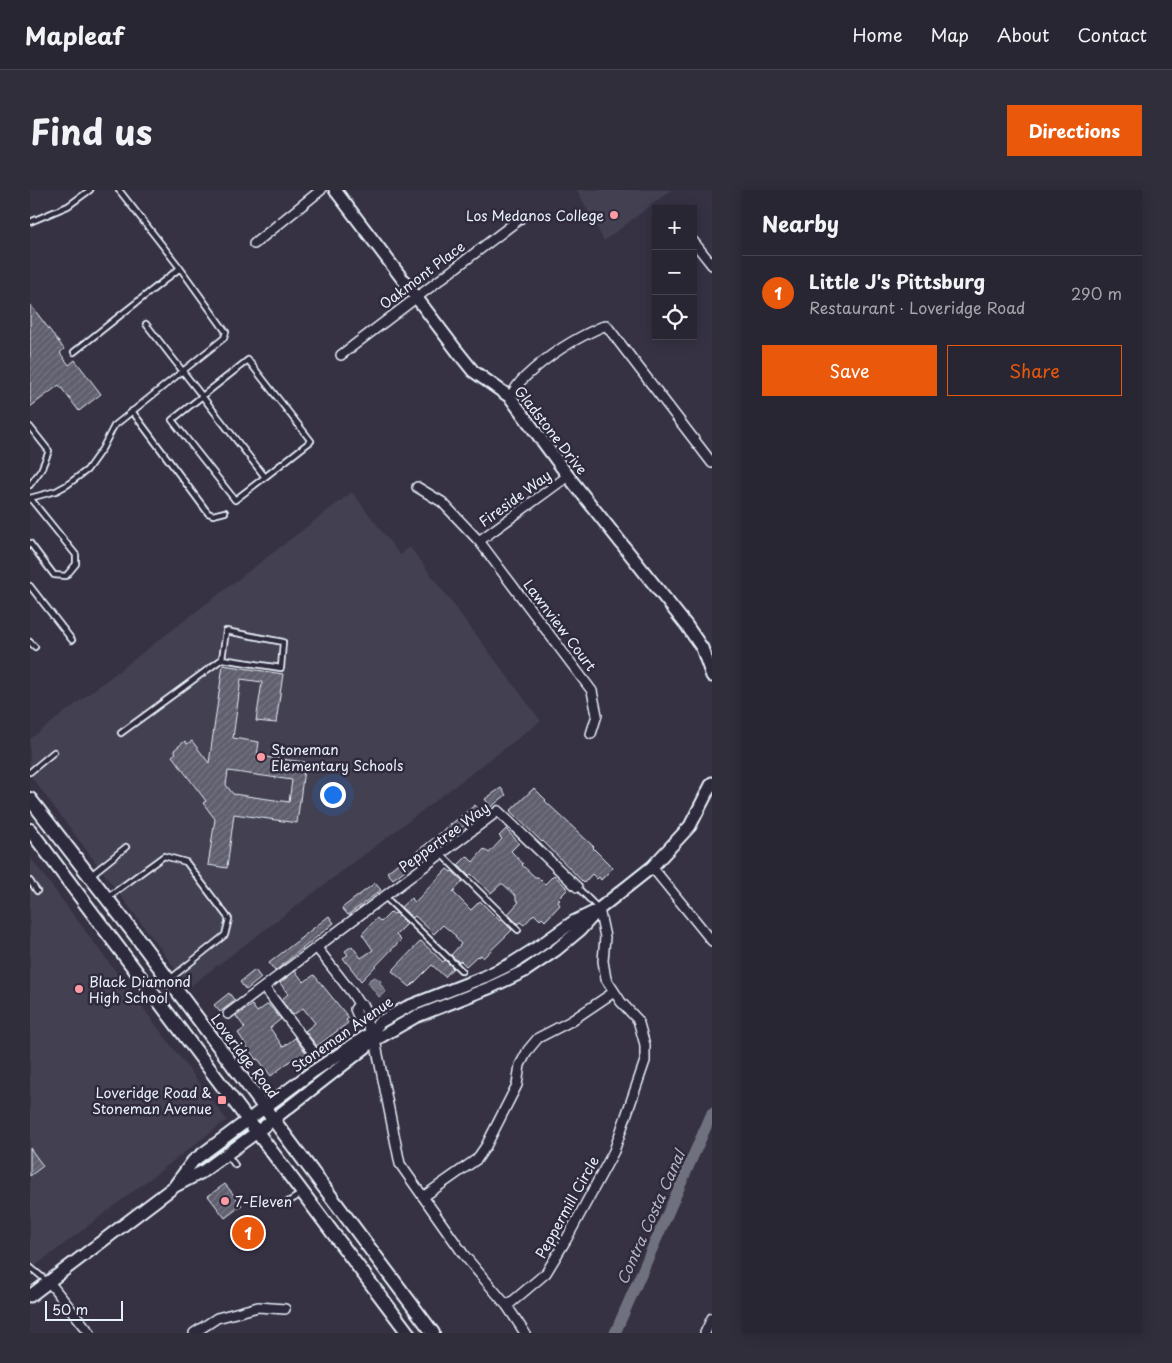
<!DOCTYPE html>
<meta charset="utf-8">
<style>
:root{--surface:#282633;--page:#302e3b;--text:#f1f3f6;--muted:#a5a5ac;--line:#44434e;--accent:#ea580c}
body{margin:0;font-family:"Playpen Sans",sans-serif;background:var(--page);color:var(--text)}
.controls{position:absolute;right:15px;top:15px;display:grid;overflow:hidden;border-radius:0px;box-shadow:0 2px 12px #0003}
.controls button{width:45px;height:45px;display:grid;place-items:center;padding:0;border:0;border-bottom:1px solid var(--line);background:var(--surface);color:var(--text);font:25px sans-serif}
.scale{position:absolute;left:15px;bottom:12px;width:78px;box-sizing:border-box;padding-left:5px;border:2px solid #e8f1f8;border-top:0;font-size:14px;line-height:18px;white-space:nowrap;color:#e8f1f8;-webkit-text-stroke:4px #2f2a3d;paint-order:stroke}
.you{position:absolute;left:302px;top:604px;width:18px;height:18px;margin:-12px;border:4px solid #fff;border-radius:50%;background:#1a73e8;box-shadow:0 0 0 8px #1a73e833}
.badge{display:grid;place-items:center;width:32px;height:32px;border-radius:50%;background:var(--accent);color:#fff;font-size:16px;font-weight:700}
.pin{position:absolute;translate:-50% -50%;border:2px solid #fff;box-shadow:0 1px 5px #0006}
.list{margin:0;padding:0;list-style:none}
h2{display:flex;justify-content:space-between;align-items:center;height:65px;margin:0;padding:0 20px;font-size:21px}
h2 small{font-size:16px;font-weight:400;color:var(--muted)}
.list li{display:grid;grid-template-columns:32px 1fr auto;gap:15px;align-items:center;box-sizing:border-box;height:75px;padding:0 20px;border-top:1px solid var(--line)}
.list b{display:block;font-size:19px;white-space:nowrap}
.list p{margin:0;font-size:16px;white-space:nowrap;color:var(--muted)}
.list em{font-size:16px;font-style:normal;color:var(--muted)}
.actions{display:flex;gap:10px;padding:15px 20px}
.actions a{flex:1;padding:11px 0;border:1px solid var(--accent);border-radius:0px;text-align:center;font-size:18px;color:var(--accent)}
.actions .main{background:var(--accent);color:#fff}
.icon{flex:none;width:28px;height:28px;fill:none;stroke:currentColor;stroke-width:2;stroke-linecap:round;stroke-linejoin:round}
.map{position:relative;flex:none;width:682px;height:1143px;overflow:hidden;border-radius:0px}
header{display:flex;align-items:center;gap:30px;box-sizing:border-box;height:70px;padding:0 25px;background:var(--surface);border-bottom:1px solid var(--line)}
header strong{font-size:24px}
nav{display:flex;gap:28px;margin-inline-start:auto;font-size:18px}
.intro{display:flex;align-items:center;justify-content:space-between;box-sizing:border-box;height:120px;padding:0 30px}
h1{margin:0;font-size:35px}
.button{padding:12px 22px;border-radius:0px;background:var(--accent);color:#fff;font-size:18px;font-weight:700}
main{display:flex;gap:30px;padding:0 30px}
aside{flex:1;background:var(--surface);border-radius:0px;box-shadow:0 2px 12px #0003}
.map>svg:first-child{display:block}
.built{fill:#433f51}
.water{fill:url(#water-ripples);stroke:#a0a4af}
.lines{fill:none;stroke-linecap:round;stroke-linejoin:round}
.canal{stroke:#70717f;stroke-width:11}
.building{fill:url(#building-hatch);stroke:#e8f1f8;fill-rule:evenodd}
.service-casing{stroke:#e8f1f8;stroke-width:8}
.minor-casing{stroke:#e8f1f8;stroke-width:12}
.tertiary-casing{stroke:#e8f1f8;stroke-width:15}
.secondary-casing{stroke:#e8f1f8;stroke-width:16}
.service{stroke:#2f2a3d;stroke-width:4.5}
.minor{stroke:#2f2a3d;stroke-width:9}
.tertiary{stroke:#2f2a3d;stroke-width:11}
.secondary{stroke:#2f2a3d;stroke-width:12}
.poi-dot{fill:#ff9aa2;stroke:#2f2a3d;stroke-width:2}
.labels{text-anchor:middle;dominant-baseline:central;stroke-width:5;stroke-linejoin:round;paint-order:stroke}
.poi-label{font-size:14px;fill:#e8f1f8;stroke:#2f2a3d;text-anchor:start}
.street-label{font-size:14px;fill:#e8f1f8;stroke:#2f2a3d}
.water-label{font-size:15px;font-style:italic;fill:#b2b7c2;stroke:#2f2a3d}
</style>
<header>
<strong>Mapleaf</strong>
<nav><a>Home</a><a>Map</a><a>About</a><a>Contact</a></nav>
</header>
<div class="intro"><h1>Find us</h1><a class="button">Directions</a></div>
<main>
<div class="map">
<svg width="682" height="1143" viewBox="0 0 682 1143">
<defs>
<pattern id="water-ripples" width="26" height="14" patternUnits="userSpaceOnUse" patternTransform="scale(1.25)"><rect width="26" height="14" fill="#70717f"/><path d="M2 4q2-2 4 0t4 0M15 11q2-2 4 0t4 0" fill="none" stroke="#5b5c64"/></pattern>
<pattern id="building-hatch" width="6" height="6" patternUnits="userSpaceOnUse" patternTransform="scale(1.25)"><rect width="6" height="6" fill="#605e6e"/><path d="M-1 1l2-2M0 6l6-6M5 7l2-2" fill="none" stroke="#777683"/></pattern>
</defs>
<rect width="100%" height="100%" fill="#363244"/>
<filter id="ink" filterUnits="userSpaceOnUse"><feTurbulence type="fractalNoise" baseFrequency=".02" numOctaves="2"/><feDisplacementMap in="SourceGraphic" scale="10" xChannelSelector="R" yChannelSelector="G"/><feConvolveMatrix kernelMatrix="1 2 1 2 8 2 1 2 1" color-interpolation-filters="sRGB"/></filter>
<g filter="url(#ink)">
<!-- built -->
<path class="built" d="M547,0H641L574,51Z
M322,302L370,365L380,357L511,531L159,797L0,585V549Z
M0,667L197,930L0,1080Z"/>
<!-- water -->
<path class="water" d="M345,787L351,791L350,793L356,802L349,807L338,793L340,789Z"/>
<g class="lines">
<!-- canal -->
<path class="canal" d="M585,1143L682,923"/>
</g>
<!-- building -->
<path class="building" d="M0,114L34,159L30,163L39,175L45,170L71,204L49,221L29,195L0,217Z
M193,475L253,484L246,533L226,531L232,492L211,489L203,548L229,552L227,566L275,572L267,633L204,624L197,678L178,675L185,629L173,613L176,611L142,566L146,563L144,560L155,551L157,554L162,551L179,573ZM198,581L262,590L259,612L203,604L196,595Z
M471,598L476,605L461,617L455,609Z
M504,598L516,610L515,611L564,657L563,658L583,678L571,690L569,687L567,689L562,684L554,693L513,651L512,652L480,621Z
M445,615L451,622L391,670L386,662Z
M476,639L489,653L481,661L493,674L492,675L505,687H508L515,694L524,685L538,699L528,709L530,710L528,712L530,715L515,731L512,728L510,730L504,724L494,735L490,732L488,734L478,724L489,712L486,710V706L473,694H471L461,703L441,684L439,686L428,675L437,666L443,672L454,659L459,663L472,649L469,646Z
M372,670L378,678L363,689L357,682Z
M417,679L421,682L422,681L433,691L423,702L441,720L450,711L470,731L472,730L482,740L453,768L451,765L448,767L447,766L436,776L431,771L429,772L421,765L431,754L425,747L426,746L413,735L404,744L385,726L383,728L371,717L381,708L385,712Z
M345,693L351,700L318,725L312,718Z
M361,722L364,724L366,723L377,734L366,745L371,750L331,791L313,768L318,765L315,761L322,756L331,768L343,760L332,744L347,728L351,732Z
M299,726L304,733L245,781L239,773Z
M391,751L413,772L415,770L423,778L415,787L402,775L380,797L362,781Z
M225,780L231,788L216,800L210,792Z
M265,781L274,792L284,785L319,828L316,830L318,833L287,856L275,841L285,833L273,818L263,825L251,810L258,804L250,793Z
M199,803L205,811L190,822L184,815Z
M238,814L251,829L240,838L253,857L265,848L277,864L268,870L265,867L241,886L228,869L226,870L208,843L215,838L206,826L222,815L227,822Z
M0,958L13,976L0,986Z
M195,994L212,1015L195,1028L178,1006Z
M222,1033L229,1040L213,1052L207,1045Z"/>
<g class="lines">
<defs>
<path id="service" d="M0,32L38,16L60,0
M116,134L235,287L281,251L218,170L142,230L205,310L235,287
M44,162L150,78
M102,221L178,323L183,325L195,322
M0,237L19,261L11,280L0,295
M0,308L26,301L37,295L57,280L72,259L84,236L194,148L196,142L150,78L89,0
M0,353L24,385L36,386L46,374V365L0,308
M0,396L42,450
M0,452L5,457
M91,543L192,469L251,478L253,452L196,441L192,469
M0,582L24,562
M411,664L488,740
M61,685L96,657
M0,691L7,701
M547,697L568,718
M78,707L134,666L156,672L199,729L195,745L140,789
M355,707L432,781
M197,964L205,975
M258,1012L271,1004
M0,1077L18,1092"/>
<path id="minor" d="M663,51L682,75
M224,54L291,0
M311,165L491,28
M480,207C484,201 488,193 494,188C517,166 547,147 576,135L682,273
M387,297L412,312L449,351L562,501L567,525L561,544
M449,351L538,286
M622,677L682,751
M287,758L322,803L329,814L334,816L339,827L336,831L345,850L370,974L434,1065L477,1116L495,1143
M234,797L282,860
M329,814L325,819L330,831H336
M198,824L468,621L547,697
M393,1007L447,969L456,956L487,895L490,875L498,860L508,848L541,831L584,802
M19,1092L60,1143
M477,1116L516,1083L536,1050L584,961L615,871V855L608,830L591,812L576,789L573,771L575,747L569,719
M164,1143L187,1128L228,1117L255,1119
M675,1143L682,1128"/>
<path id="tertiary" d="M305,0L427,161L443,181L480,207L538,286L657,436L672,458L682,486
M146,994L163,971L281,883L341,843L350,832L377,817L454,787L481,774L508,757L543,732L564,722
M0,1106L145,996L172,982L227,942L345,850L385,827L459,798L495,781L526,760L550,740L569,719L622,677L660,636L682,593"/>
<path id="secondary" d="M0,609L106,746L403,1143
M0,640L378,1143"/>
</defs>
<!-- service casing -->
<use href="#service" class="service-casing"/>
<!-- minor casing -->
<use href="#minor" class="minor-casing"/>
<!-- tertiary casing -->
<use href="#tertiary" class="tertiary-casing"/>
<!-- secondary casing -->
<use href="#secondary" class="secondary-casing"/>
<!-- service -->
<use href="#service" class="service"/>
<!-- minor -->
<use href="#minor" class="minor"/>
<!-- tertiary -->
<use href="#tertiary" class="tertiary"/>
<!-- secondary -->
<use href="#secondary" class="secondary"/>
</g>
</g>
<!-- markers -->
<g class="poi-dot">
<circle cx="584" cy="25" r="5"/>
<circle cx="231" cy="567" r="5"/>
<circle cx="49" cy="799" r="5"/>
<rect x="187" y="905" width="10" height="10" rx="2.5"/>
<circle cx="195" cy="1011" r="5"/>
</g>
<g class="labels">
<!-- poi labels -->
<g class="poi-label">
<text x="574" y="25" text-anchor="end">Los Medanos College</text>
<text x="241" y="559">Stoneman<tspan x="241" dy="16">Elementary Schools</tspan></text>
<text x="59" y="791">Black Diamond<tspan x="59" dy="16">High School</tspan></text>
<text x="182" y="902" text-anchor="end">Loveridge Road &amp;<tspan x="182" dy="16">Stoneman Avenue</tspan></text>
<text x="205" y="1011">7-Eleven</text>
</g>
<!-- street labels -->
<g class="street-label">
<text transform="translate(392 85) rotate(-37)">Oakmont Place</text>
<text transform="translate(521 240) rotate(52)">Gladstone Drive</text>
<text transform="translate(485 308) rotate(-36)">Fireside Way</text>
<text transform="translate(530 435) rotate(53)">Lawnview Court</text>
<text transform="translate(414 647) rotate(-36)">Peppertree Way</text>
<text transform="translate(312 844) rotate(-35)">Stoneman Avenue</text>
<text transform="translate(215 866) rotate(53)">Loveridge Road</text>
<text transform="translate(537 1017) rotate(-61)">Peppermill Circle</text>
</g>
<!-- water labels -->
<g class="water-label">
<text transform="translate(620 1027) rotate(-66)">Contra Costa Canal</text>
</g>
</g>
</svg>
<div class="controls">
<button>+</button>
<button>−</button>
<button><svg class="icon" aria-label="locate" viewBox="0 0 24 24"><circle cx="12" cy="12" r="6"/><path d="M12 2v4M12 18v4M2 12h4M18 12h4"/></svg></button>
</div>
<div class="scale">50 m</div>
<div class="you"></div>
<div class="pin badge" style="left:218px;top:1043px">1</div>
</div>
<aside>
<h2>Nearby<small></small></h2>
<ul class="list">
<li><span class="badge">1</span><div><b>Little J's Pittsburg</b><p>Restaurant · Loveridge Road</p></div><em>290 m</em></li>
</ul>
<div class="actions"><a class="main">Save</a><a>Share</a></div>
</aside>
</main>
